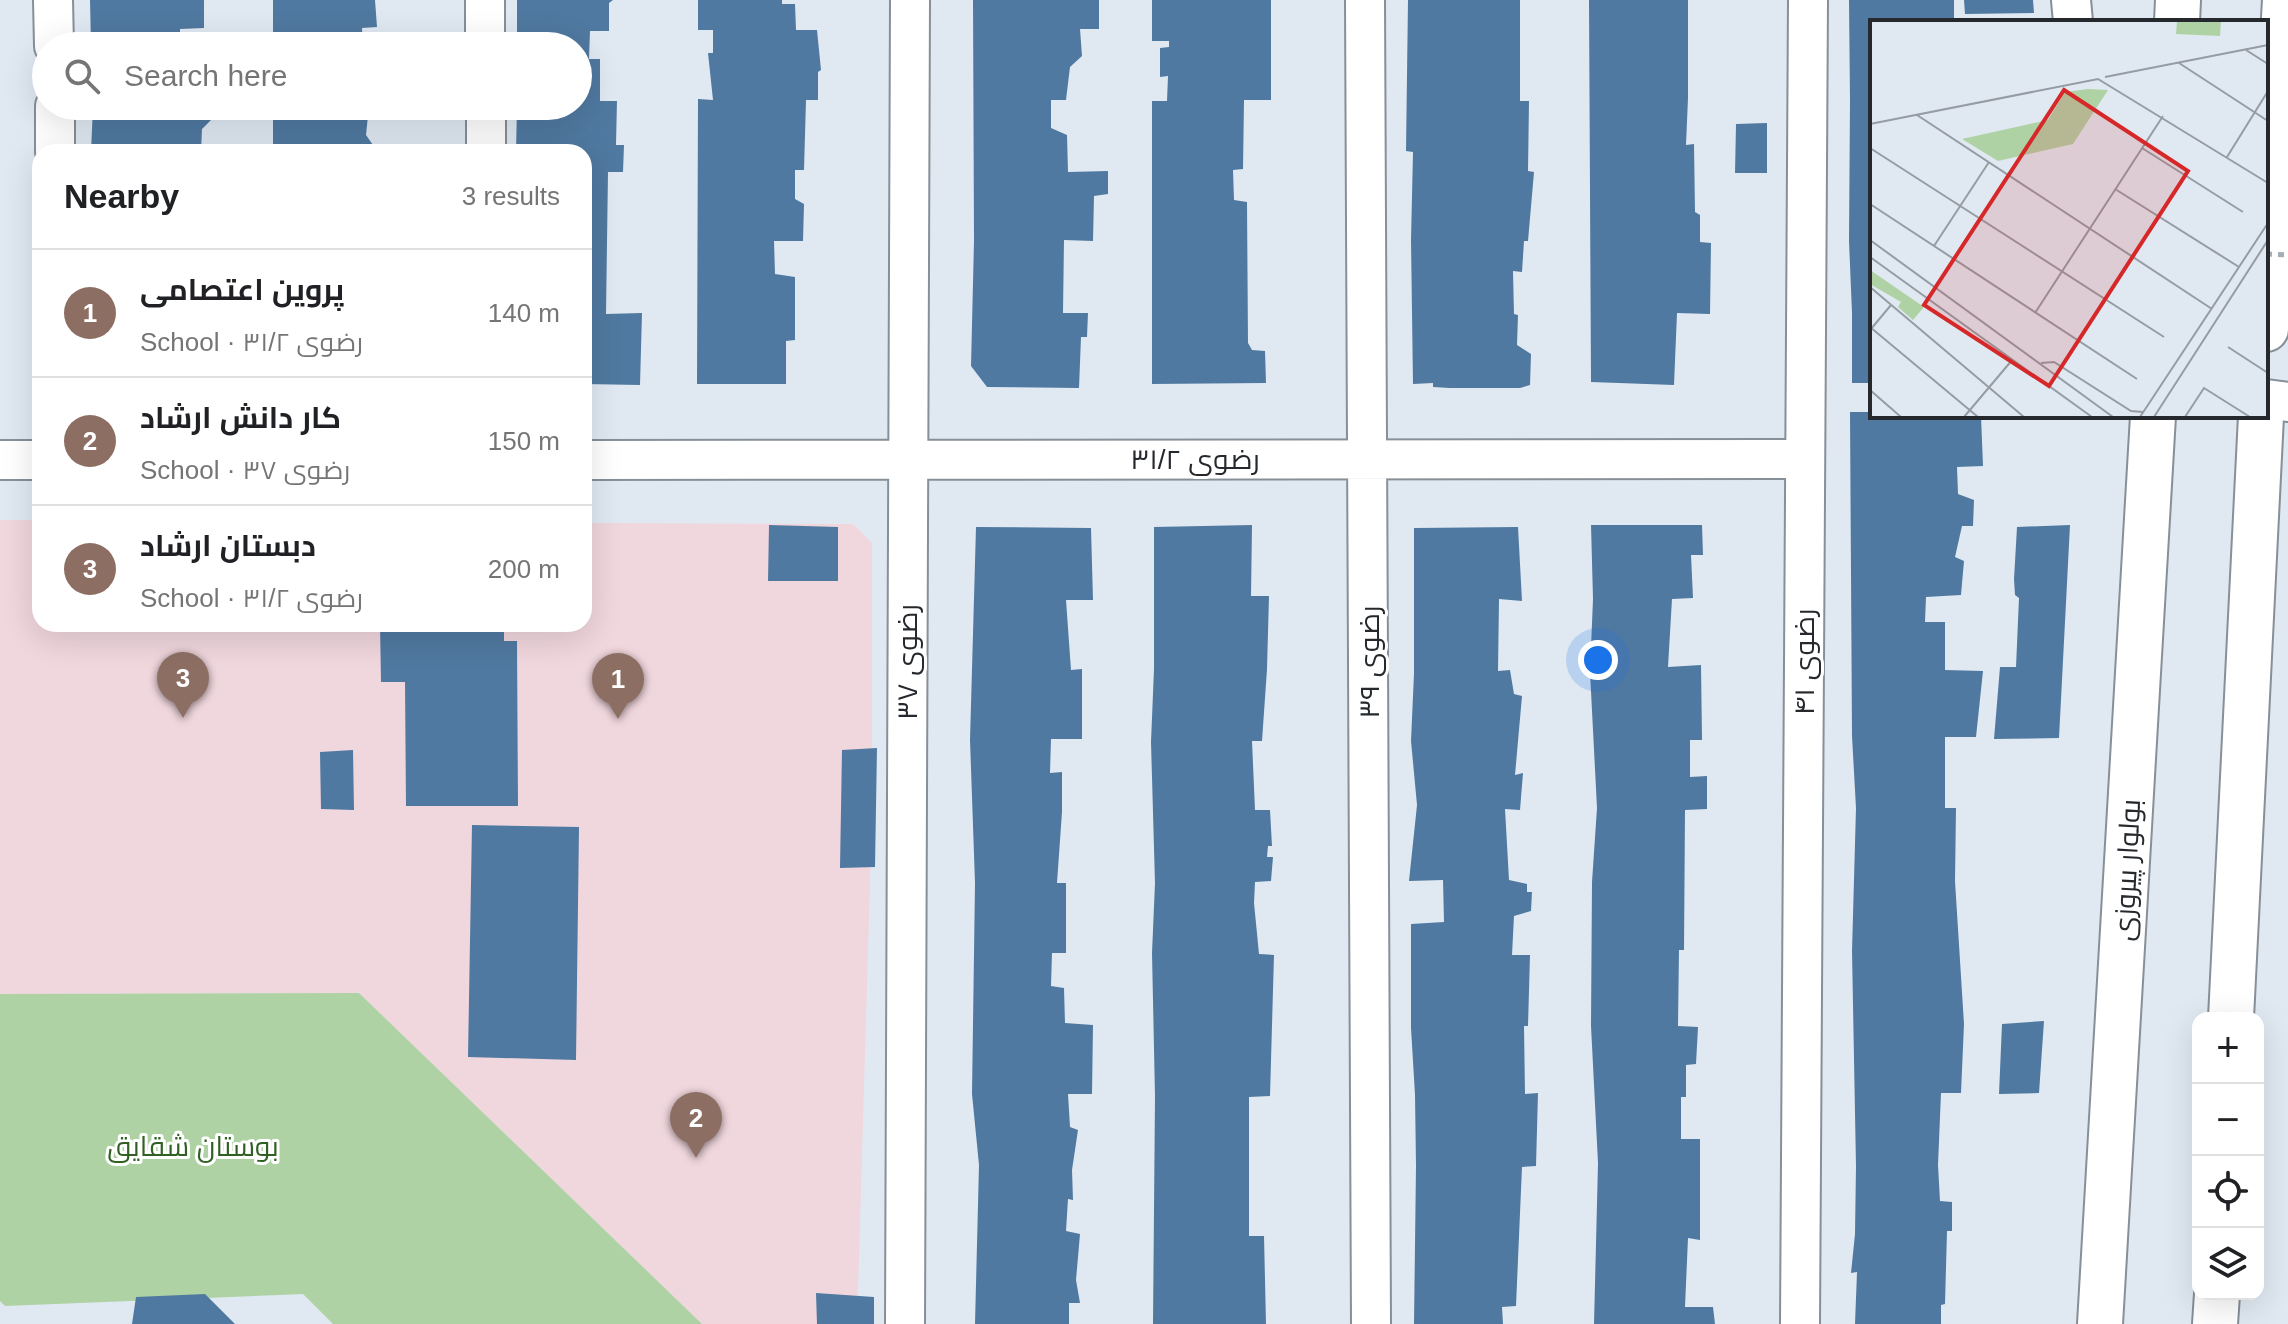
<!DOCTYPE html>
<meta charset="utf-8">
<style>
:root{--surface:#fff;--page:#f2f2f2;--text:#202124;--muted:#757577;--line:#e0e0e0;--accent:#49831f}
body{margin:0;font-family:Arial,Cairo,sans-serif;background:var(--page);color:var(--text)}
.controls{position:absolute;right:24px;bottom:24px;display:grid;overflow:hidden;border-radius:16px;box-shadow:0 8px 32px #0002}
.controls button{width:72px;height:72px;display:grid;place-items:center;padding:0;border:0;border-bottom:2px solid var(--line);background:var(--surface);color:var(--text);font:40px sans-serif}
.you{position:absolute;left:1598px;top:660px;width:28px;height:28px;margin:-20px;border:6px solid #fff;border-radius:50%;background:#1a73e8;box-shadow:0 0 0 12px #1a73e833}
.badge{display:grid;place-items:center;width:52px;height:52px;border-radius:50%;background:var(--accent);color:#fff;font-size:26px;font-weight:700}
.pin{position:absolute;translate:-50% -66px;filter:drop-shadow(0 2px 4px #0008)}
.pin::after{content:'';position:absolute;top:42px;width:28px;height:24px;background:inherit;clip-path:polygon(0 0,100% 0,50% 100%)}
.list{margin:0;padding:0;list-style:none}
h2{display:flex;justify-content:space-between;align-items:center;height:104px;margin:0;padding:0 32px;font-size:34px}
h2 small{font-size:26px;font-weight:400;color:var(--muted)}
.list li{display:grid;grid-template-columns:52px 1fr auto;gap:24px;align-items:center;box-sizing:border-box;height:128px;padding:0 32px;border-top:2px solid var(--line)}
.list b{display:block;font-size:30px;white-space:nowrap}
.list p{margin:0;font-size:26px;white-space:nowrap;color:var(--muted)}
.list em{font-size:26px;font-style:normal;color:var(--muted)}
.icon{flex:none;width:44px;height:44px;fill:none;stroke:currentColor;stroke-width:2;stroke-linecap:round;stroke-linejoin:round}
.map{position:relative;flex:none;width:2288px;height:1324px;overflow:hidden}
.search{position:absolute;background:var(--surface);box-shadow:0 8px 32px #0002;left:32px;top:32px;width:560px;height:88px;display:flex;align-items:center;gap:20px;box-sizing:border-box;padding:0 28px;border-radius:44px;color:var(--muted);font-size:30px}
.panel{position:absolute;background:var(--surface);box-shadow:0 8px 32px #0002;left:32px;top:144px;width:560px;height:488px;border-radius:24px}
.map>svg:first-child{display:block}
.education{fill:#f0d6dd}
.green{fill:#afd2a5}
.building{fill:#5079a1}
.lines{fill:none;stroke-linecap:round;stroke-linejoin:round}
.street-casing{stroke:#878f97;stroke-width:42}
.primary-casing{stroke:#878f97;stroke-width:48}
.street{stroke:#fff;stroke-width:38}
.primary{stroke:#fff;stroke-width:44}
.path-bridge{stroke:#a5adb4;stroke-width:5;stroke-dasharray:6 6;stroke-linecap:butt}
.labels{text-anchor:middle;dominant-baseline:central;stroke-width:6;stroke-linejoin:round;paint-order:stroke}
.street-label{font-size:28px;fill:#25282c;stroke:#fff}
.park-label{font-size:28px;fill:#316122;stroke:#fff}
.inset-road{fill:none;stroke:#959ca3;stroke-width:2}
.view{fill:#d62828;fill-opacity:0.15;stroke:#d62828;stroke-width:4}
.inset-edge{fill:none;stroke:#25282c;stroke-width:4}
</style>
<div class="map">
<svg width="2288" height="1324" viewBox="0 0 2288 1324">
<rect width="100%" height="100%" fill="#e0e9f2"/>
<!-- education -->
<path class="education" d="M0,520H40V624H584V523L853,524L872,543V816L857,1324H702L359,993L0,994Z"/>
<!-- green -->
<path class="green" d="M359,993L702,1324H333L303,1294L5,1306L0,1301V994Z"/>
<!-- building -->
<path class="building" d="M90,0H204V28L180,29V46H91Z
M273,0H375L377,27L362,28L363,46H273Z
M517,0H613L609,3V31H590L589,59H600V101H617L616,145H624L623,172H608L606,314L642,313L640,385L584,384V152H516L517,106H578V46H517Z
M698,0H782V4H795L796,30H817L821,70L818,72V100H806L804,170H795V199L804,204L803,241H774L775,274L795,277V340L786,341V384H697L698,99L713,100L708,53H713V30H698Z
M973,0H1099V29H1080L1082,56L1070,67L1066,100H1051V128L1067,135L1068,172L1108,171V194L1094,196L1093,241L1064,240L1063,313H1088L1087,337H1081L1079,388L987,387L971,366L974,241Z
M1152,0H1271V100H1244L1243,169L1233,170L1234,200L1247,202L1248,343L1252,350L1265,351L1266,383L1152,384V101H1167L1168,76L1160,77V48L1169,47V41H1152Z
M1408,0H1520V101H1529L1528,171L1534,172L1528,241H1524L1522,272L1513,271L1514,314L1518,315L1517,345L1531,354L1530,385L1520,388H1450L1433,387V383L1413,384L1411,240L1413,152L1406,151Z
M1589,0H1688V98L1686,145L1694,144L1695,212L1700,215V242L1711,243L1710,314L1677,313L1674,385L1591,382Z
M1849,0H1954V22H1872V383H1852V313L1849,241L1850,100Z
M1964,0H2033L2034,13L1965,14Z
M93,106H209L211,120L202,129L201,152H91Z
M273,106H369L366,135L373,145V152H273Z
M1767,123V173H1735L1736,124Z
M1850,412H1872V416H1981L1983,466L1957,467L1958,494L1974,500L1973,526H1962L1955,557L1964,561L1961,595L1926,597L1925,622H1945V670L1983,671L1976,737H1945V808H1956L1955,881L1964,1024L1961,1093H1941L1938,1165L1940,1201L1952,1202V1231H1947L1945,1304L1941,1305V1324H1855L1857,1272L1851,1273L1855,1234L1856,1166L1852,951L1856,808L1852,736Z
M769,525L838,527V581H768Z
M1252,525L1251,596H1269L1267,669L1262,741H1252L1255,810H1270L1272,846H1268L1267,857H1273L1271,881L1255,882L1254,903L1259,954L1274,955L1270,1096L1249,1097V1236H1264L1266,1324H1153L1155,1096L1152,953L1155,883L1151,742L1154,669V527Z
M1591,525H1702L1703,555H1691L1693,598L1672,599L1668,667L1701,665L1702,740H1690V777L1707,776V809L1685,810L1684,950H1679L1678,1026L1698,1027L1696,1064L1686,1065V1097H1681V1139H1700V1240L1688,1238L1685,1307H1713L1715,1324H1594L1598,1163L1591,1026L1592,882L1597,808L1590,672L1593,599Z
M2070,525L2059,738L1994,739L2000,667H2016L2019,598L2015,595L2014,579L2017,527Z
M584,526H590L592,583H584Z
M976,527L1091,528L1093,600H1066L1071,670L1082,669V739H1051L1050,773L1062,772V812L1057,883H1066V953H1052L1051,986L1064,988L1065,1023L1093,1025L1092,1094H1068L1070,1127L1078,1130L1072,1170L1073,1200L1068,1199L1066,1231L1080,1234L1076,1280L1080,1303H1069V1324H975L979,1165L972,1094L975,883L970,740Z
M1518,527L1522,601L1499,599L1498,671L1510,670L1514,694L1522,696L1515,775L1523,773L1520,810L1505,809L1509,880L1527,884V892H1532L1531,911L1514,916L1512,955H1530L1528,1026H1524L1525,1094L1538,1093L1536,1166L1522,1167L1516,1306L1502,1307L1503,1324H1414L1416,1166L1415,1095L1411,1028V924L1444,922L1443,880L1409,881L1417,805L1411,741L1414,673V528Z
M380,624H504V641H517L518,806H406L405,682H381Z
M877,748L875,867L840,868L842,750Z
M353,750L354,810L321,809L320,752Z
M472,825L579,827L576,1060L468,1057Z
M2044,1021L2039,1093L1999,1094L2002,1024Z
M816,1293L874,1297V1324H817Z
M205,1294L235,1324H132L136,1297Z"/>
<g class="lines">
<defs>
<path id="street" d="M53,0L54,46
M485,0V46
M1365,0L1371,1324
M2071,0L2073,22
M55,106V152
M486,106V152
M2266,399L2288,402
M0,460H40
M584,460L1805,459
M905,1324L910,0
M1800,1324L1808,0"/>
<path id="primary" d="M2177,22L2178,0
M2266,329L2285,0
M2231,1018L2261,416
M2100,1324L2153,416
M2215,1324L2217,1294"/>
</defs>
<!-- street casing -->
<use href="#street" class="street-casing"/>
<!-- primary casing -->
<use href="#primary" class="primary-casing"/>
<!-- street -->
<use href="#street" class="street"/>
<!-- primary -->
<use href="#primary" class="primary"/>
<!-- path-bridge -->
<path class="path-bridge" d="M2266,254L2288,255"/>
</g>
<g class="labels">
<!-- street labels -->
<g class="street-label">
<text x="1195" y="459">رضوی ۳۱/۲</text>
<text transform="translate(907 662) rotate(-90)">رضوی ۳۷</text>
<text transform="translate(1369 662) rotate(-90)">رضوی ۳۹</text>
<text transform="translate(1804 662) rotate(-90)">رضوی ۴۱</text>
<text transform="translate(2127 870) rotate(-87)">بولوار پیروزی</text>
</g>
<!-- park labels -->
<g class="park-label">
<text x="193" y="1146">بوستان شقایق</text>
</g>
</g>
<!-- overview -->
<g transform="translate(1870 20)">
<rect width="398" height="398" fill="#e0e9f2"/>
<path d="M307,1H351L350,16L306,14ZM218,69L238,70L203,124L128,141L92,119L178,100L195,72ZM0,250L54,287L43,300L28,287L31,282L0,264Z" fill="#afd2a5"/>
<path class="inset-road" d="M376,30L398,44M309,43L398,101M235,57L398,25M47,95L342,289M0,104L228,59L398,163M0,128L294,317M272,128L373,192M357,137L398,71M245,169L369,247M0,184L267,359M0,220L243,397M64,226L119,142M0,237L222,397M0,267L154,397M165,293L293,96M0,307L108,397M1,309L21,285M358,327L398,353M171,343L184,342L261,391L273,392M0,370L31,397M94,397L143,339M270,397L398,203M284,397L398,220M315,397L334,368L380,397"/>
<path class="view" d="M194,70L318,151L179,366L54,285Z"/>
<rect width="398" height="398" class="inset-edge"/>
</g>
</svg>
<div class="controls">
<button>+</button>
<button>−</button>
<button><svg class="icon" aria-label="locate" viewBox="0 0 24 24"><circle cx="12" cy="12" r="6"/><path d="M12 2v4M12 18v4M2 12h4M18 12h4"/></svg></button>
<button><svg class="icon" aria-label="layers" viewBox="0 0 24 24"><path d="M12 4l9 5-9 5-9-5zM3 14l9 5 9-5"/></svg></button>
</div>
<div class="you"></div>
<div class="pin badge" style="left:618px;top:719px;background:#8d6e63">1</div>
<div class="pin badge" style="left:696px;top:1158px;background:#8d6e63">2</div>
<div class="pin badge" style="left:183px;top:718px;background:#8d6e63">3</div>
<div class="search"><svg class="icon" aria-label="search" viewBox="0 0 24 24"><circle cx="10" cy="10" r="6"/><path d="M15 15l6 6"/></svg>Search here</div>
<section class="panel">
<h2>Nearby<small>3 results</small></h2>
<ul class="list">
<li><span class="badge" style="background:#8d6e63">1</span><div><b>پروین اعتصامی</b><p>School · رضوی ۳۱/۲</p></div><em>140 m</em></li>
<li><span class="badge" style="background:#8d6e63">2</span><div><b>کار دانش ارشاد</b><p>School · رضوی ۳۷</p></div><em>150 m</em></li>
<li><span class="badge" style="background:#8d6e63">3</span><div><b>دبستان ارشاد</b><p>School · رضوی ۳۱/۲</p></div><em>200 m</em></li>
</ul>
</section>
</div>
